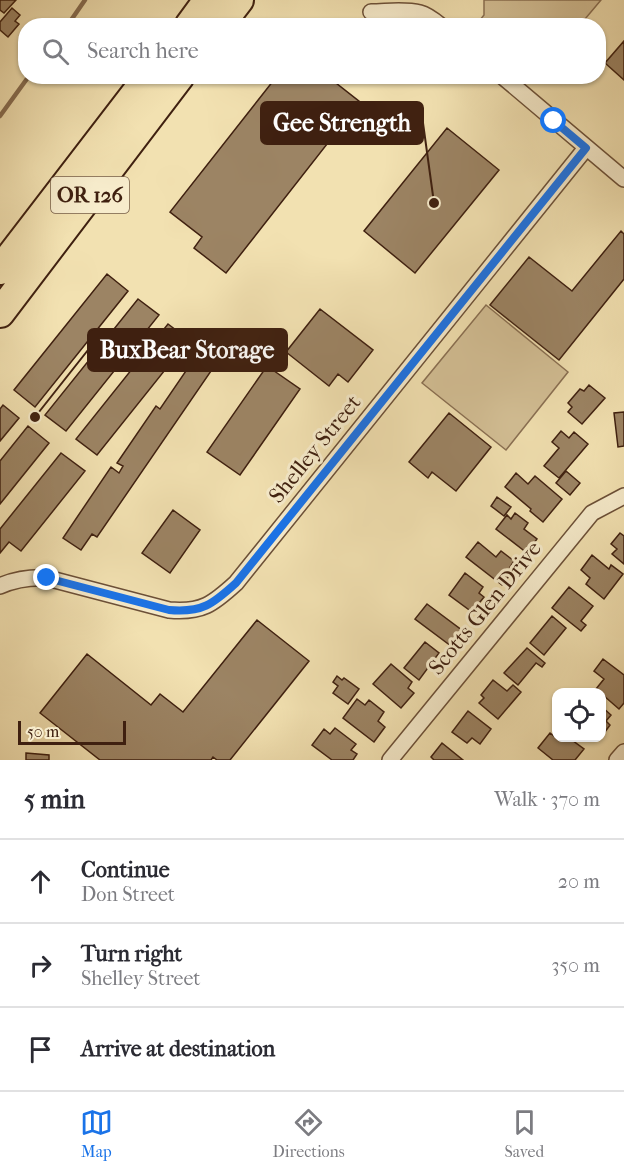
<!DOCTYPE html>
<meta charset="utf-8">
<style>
:root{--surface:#fff;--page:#f7f7f7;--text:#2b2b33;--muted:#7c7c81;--line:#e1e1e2;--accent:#1a73e8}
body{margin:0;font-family:"IM FELL French Canon",serif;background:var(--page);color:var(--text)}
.controls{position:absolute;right:18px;bottom:18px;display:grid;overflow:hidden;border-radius:12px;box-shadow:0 2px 4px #0004}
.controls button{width:54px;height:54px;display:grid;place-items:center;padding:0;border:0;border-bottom:2px solid var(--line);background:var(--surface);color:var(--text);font:30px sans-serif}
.scale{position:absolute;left:18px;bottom:15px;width:108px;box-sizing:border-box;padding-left:6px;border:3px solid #3f2010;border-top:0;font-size:16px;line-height:21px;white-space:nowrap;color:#3f2010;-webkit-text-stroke:4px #f7eccc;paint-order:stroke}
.stop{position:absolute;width:18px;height:18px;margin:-14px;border:4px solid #1a73e8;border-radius:50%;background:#fff}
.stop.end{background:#1a73e8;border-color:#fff;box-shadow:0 2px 6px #0008}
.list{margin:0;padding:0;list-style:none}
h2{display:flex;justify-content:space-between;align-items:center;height:78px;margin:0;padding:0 24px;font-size:26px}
h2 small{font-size:20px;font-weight:400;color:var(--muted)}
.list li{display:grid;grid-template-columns:39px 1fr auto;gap:18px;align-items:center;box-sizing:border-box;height:84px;padding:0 24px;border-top:2px solid var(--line)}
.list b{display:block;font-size:22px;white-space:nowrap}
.list p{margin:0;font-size:20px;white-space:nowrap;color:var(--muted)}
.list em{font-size:20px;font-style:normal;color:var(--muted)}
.icon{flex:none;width:33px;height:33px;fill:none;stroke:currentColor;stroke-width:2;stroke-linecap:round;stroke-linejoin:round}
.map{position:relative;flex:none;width:624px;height:760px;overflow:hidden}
.search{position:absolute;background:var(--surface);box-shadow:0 2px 4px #0004;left:18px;right:18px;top:18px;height:66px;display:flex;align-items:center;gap:15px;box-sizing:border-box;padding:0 21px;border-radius:24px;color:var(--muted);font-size:22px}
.sheet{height:330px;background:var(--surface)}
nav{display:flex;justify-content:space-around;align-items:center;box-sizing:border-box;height:84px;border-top:2px solid var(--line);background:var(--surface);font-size:16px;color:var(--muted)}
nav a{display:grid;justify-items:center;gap:3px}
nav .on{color:var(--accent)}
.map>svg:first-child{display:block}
.green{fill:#d4c096;stroke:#8a7053;stroke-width:1.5}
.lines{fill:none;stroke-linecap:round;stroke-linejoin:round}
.stream{stroke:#866c50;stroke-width:4.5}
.building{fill:#9c8464;stroke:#3f2010;stroke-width:1.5}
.street-casing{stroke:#6c5038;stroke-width:18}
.highway-casing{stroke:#3f2010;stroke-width:32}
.street{stroke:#f7eccc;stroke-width:15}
.highway{stroke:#f2e1b1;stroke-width:28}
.route{stroke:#1a73e8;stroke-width:8}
.labels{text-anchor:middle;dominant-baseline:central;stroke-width:6;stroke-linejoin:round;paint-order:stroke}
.shield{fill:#f7eccc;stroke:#765d48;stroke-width:1.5}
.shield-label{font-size:21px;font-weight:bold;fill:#3f2010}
.street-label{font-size:22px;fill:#3f2010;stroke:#f7eccc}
.leader{fill:none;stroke:#3f2010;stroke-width:2}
.callout-dot{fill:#3f2010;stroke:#f7eccc;stroke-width:2}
.callout{fill:#3f2010;stroke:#3f2010;stroke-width:2}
.callout-label{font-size:24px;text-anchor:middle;font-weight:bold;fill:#fff}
</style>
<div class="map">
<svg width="624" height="760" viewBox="0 0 624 760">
<rect width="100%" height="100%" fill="#f2e1b1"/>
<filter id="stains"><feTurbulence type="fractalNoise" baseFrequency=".00333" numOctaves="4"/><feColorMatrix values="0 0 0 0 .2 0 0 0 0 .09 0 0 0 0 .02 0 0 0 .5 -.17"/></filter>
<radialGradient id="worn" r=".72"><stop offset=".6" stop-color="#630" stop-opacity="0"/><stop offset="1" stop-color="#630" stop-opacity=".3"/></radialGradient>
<!-- green -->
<path class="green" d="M484,0H601L580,25H476L484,15Z
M486,305L568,372L506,450L422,383Z"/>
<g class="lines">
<!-- stream -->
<path class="stream" d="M67,26L85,0
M0,116L29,76"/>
</g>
<!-- building -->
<path class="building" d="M0,0H16L4,13L0,10Z
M12,8L20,15L15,21L19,24L8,37L0,30V22Z
M624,41V80L605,63Z
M277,76H327L360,102L226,273L194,248L202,237L170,212Z
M447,128L499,170L415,273L364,231Z
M621,231L624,234V279L559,360L490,305L529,257L572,291Z
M107,274L128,291L35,407L14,390Z
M138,299L159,315L66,431L45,415Z
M320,309L373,350L348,382L338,374L329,386L286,352Z
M168,324L189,340L97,455L76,439Z
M205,343L222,355L97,537L92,534L81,550L63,538L111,467L119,473L123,466L117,463L156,406L160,409Z
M267,366L300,389L240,475L207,452Z
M589,385L605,398L582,424L568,412L572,407L568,403L580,389L584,391Z
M3,405L19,418L0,441V409Z
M624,412V446L618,447L614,413Z
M449,413L491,447L456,491L432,472L428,478L409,462Z
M28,426L49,443L0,504V461Z
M561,431L569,438L574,432L588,444L559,478L544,466L559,448L552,442Z
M61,453L85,471L21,551L9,542L0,553V529Z
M566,471L580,483L570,495L556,483Z
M516,473L528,484L535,476L562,499L543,522L530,511L531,509L505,487Z
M497,497L511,507L504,516L491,506Z
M173,510L200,530L170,573L142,553Z
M515,513L528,523L524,529L537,539L527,553L496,529L507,515L511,519Z
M620,533L624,536V564L612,554L617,549L611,544Z
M478,542L496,557L501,551L514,561L510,567L514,570L502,585L466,557Z
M592,555L609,569L611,565L623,574L604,599L586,584L590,578L581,570Z
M465,573L483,587L479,593L484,597L472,612L449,595Z
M569,587L593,606L581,621L586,625L581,631L552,608Z
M427,604L463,631L451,646L415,619Z
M552,616L566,628L544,655L530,643Z
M257,620L309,661L230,760H217L213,757L211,760H100L40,713L87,654L151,705L160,694L183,712Z
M425,642L439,653L419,680L404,668Z
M527,648L545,663L542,667L536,663L518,685L504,673Z
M603,659L624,675V703L619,709L596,689L604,679L594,671Z
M391,664L412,682L408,688L414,693L401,708L373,684Z
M337,676L342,680L344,678L359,689L348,704L333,693L338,686L333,682Z
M493,680L507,691L513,685L521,692L498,719L479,703L484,698L481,695Z
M357,699L365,705L369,700L384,712L378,721L385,727L374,742L343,718Z
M602,707L611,715L606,721L610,725L602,736Z
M468,711L491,729L480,744L472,738L467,743L452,732Z
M335,728L356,744L351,750L357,754L353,760H332L312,745L324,729L330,734Z
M556,732V738H569L584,749L575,760H553L538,748L550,733L554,736Z
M442,743L463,760H434L431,757Z
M26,753L49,755V760H26Z"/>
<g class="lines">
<defs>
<path id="street" d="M371,12C386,12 404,9 420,13C428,15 435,21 441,26
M502,76L624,179
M0,586C16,579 30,577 47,578L169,610C202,613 213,604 236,583L586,148
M390,760L592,513L624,496
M617,760L624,752"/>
<path id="highway" d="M189,26L208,0
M219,26L239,0
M0,270L149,76
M0,313L180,76"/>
</defs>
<!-- street casing -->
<use href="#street" class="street-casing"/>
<!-- highway casing -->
<use href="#highway" class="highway-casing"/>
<!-- street -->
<use href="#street" class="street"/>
<!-- highway -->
<use href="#highway" class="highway"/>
</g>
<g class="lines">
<!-- route -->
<path class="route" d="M47,578L169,610C202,613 213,604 236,583L586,148L554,121"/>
</g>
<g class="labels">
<!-- shield labels -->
<rect class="shield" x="51" y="177" width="78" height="36" rx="4.5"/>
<g class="shield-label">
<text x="90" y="195">OR 126</text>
</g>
<!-- street labels -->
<g class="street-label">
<text transform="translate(315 449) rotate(-51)">Shelley Street</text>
<text transform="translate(485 608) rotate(-51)">Scotts Glen Drive</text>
</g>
</g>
<!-- callouts -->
<path class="leader" d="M434 203L423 123M35 417L88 350"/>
<g class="callout-dot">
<circle cx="434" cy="203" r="6"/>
<circle cx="35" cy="417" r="6"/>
</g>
<g class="callout">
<rect x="261" y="102" width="162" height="42" rx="6"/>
<rect x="88" y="329" width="199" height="42" rx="6"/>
</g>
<g class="callout-label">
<text x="342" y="131">Gee Strength</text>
<text x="187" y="358">BuxBear Storage</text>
</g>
<rect width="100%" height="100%" filter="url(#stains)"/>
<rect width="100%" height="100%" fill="url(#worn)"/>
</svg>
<div class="controls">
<button><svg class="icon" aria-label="locate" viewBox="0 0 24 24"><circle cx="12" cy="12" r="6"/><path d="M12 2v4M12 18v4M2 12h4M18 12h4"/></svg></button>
</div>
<div class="scale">50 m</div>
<div class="stop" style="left:554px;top:121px"></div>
<div class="stop end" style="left:47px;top:578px"></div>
<div class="search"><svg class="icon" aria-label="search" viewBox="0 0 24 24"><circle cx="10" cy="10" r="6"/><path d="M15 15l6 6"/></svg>Search here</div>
</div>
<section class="sheet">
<h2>5 min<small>Walk · 370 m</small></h2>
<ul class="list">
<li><svg class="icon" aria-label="ahead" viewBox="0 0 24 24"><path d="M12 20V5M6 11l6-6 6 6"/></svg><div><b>Continue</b><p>Don Street</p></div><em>20 m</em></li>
<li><svg class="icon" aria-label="right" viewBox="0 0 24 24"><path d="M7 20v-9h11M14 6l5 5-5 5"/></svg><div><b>Turn right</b><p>Shelley Street</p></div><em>350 m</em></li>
<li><svg class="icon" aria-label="arrive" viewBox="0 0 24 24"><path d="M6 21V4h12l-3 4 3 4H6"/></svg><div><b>Arrive at destination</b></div></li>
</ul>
</section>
<nav>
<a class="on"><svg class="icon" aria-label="map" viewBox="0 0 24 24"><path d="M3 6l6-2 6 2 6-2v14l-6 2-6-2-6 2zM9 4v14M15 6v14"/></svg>Map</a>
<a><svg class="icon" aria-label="directions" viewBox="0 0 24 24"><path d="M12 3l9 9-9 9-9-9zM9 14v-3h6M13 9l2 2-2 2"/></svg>Directions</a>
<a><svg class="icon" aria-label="saved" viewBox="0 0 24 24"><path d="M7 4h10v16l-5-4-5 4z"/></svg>Saved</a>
</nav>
